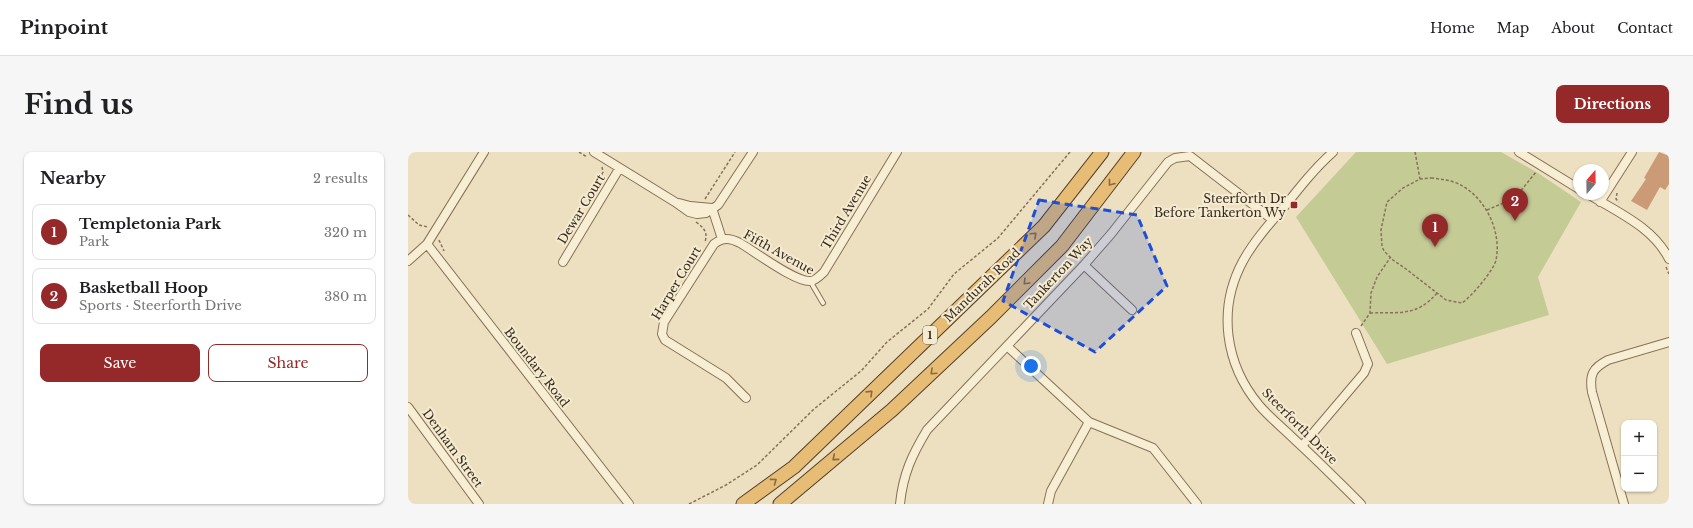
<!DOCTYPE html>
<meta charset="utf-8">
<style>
:root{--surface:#fff;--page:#f6f6f6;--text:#202124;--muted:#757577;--line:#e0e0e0;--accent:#952929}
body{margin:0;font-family:"Libre Baskerville",serif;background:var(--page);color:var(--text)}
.controls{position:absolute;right:12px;bottom:12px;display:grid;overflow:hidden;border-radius:8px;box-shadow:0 1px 3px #0004}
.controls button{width:36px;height:36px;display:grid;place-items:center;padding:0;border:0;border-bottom:1px solid var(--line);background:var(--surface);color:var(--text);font:20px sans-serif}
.compass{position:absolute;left:1165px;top:12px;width:36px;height:36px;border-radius:50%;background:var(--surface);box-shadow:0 1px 3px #0004;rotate:20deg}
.you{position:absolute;left:623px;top:214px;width:14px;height:14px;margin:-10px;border:3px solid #fff;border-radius:50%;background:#1a73e8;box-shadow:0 0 0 6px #1a73e833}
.badge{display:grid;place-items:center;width:26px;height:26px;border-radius:50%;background:var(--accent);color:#fff;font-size:13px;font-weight:700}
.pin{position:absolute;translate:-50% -33px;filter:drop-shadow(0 1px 2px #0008)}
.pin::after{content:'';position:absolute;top:21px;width:14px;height:12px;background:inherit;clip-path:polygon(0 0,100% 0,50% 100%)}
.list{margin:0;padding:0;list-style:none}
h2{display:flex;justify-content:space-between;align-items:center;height:52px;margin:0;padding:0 16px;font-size:17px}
h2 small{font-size:13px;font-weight:400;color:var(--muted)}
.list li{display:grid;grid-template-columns:26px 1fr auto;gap:12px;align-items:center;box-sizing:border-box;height:56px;margin:0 8px 8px;padding:0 8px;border:1px solid var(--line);border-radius:8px}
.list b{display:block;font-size:15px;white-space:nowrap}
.list p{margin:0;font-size:13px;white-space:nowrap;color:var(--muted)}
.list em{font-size:13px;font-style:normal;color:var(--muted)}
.actions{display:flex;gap:8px;padding:12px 16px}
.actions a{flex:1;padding:9px 0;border:1px solid var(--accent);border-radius:8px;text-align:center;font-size:14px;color:var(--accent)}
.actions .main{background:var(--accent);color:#fff}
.map{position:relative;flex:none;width:1261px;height:352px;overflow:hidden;border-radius:8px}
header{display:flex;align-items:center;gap:24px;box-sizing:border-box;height:56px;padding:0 20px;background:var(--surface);border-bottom:1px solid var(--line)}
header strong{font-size:19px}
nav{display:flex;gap:22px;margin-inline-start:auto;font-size:14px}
.intro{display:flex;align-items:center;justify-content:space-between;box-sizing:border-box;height:96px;padding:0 24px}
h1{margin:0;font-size:28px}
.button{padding:10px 18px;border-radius:8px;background:var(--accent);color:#fff;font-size:14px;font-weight:700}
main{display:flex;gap:24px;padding:0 24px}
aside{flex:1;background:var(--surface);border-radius:8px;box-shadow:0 1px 3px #0004}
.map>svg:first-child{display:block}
.green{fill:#c4cb95}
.building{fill:#cb9b77}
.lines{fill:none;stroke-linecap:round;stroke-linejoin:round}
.service-casing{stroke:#867159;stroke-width:6}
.minor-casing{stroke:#867159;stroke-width:10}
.trunk-casing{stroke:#543f2d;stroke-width:15}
.path{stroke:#867159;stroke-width:1.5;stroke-dasharray:3 2;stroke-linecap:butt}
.service{stroke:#f8eed4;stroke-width:4}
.minor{stroke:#f8eed4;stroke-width:8}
.trunk{stroke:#e7bc74;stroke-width:13}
.oneway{stroke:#866b44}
.marked{fill:#1d4ed8;fill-opacity:0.2;stroke:#1d4ed8;stroke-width:3;stroke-dasharray:8 5;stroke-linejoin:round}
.poi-dot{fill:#952929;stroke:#f5ebd0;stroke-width:1.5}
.labels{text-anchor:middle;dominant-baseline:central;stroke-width:4;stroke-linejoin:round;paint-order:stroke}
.shield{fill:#f5ebd0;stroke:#6f6353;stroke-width:1}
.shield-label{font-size:11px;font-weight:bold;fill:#36291d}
.poi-label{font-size:12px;fill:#36291d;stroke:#f5ebd0;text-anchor:end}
.street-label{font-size:12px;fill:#36291d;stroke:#f5ebd0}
</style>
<header>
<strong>Pinpoint</strong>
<nav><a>Home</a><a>Map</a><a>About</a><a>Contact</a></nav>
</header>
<div class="intro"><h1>Find us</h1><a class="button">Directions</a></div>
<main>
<aside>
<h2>Nearby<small>2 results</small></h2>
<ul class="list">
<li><span class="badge">1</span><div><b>Templetonia Park</b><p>Park</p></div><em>320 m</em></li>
<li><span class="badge">2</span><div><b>Basketball Hoop</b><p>Sports · Steerforth Drive</p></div><em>380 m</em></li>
</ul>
<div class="actions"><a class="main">Save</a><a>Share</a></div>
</aside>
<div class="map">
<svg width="1261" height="352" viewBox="0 0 1261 352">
<rect width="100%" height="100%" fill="#ede0c1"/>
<!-- green -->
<path class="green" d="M948,0H1093L1130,21L1173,50L1130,125L1141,163L979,212L888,65Z"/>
<!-- building -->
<path class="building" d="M1251,0L1261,4V32L1257,38L1252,35L1239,58L1223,49L1238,27L1236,26Z"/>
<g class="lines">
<defs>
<path id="service" d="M403,129L405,134L415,151"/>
<path id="minor" d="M186,0L267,50L281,60L289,62L298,61L310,53L345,0
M925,0C907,16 892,35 877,54C862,71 846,89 835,109C809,157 817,212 851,253C861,265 875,276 886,287C909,308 931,330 953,352
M1111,0L1171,37
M1180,42C1209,60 1245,75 1261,107
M1192,50L1224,0
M271,51L282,54L304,56
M304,56L314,87
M19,92L221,352
M0,109L19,92L76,0
M155,110L211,17
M676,113L724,158
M599,194L681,270L745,296L789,352
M338,246L318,226L257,188L254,182L256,170L306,92C315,85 322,86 332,91C346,99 388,131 403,129C408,128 412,124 416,120L489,0
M0,255L71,352
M894,294L956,221L960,212L948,181
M492,352C495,322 504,303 519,278L676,113L703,82L760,10L767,6L782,4L865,68
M640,352L643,339L681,270
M1216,352L1184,240C1181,222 1185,216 1200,208L1261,190"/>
<path id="trunk" d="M335,352L386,315L636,74L694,0
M372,352L484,258L583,165L654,94L726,0"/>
</defs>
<!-- service casing -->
<use href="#service" class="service-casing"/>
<!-- minor casing -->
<use href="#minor" class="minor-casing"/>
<!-- trunk casing -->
<use href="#trunk" class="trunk-casing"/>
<!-- path -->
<path class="path" d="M171,0L179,5
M1007,0L1012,27
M194,15L195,20L193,24L195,25
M1023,26C1033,27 1042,28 1051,32C1077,45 1094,79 1088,108C1086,118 1063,145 1054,151L1038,148L998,117L985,108L976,99L974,94L973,78L979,50L995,36L1012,27Z
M1209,41L1208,47L1211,50
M297,47L327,0
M1079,58L1107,46L1128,20
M0,63L11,73L20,75
M288,70C296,76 300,80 297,90
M31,88L36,99
M1258,115L1261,122
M962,161C990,160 1009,165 1029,141
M953,174L962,161L963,141L969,125L982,106
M281,352L318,333L349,313L406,257L453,219L479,190L520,157L546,122L590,86L662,0"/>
<!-- service -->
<use href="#service" class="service"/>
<!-- minor -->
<use href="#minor" class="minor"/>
<!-- trunk -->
<use href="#trunk" class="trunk"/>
</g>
<!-- one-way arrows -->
<defs><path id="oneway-chevron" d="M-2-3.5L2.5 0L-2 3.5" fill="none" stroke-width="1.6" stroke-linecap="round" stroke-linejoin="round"/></defs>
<g class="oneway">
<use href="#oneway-chevron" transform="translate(703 31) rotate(128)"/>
<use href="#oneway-chevron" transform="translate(626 83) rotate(-43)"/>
<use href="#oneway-chevron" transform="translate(618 130) rotate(135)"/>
<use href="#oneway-chevron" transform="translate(525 220) rotate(137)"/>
<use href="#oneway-chevron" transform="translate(462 241) rotate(-44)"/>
<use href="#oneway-chevron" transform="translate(427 306) rotate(140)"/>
<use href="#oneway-chevron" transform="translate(366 329) rotate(-36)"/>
</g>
<!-- marked area -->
<path class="marked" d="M631,48L729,63L759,134L687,200L595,149Z"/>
<!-- markers -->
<rect class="poi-dot" x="882" y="49" width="8" height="8" rx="2"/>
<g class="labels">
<!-- shield labels -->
<rect class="shield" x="515" y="174" width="14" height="18" rx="3"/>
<g class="shield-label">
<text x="522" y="183">1</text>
</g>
<!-- poi labels -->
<g class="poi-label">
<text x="878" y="46">Steerforth Dr<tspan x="878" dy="14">Before Tankerton Wy</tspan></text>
</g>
<!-- street labels -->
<g class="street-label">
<text transform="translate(173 57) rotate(-59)">Dewar Court</text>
<text transform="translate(438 60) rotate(-59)">Third Avenue</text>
<text transform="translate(371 100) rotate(29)">Fifth Avenue</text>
<text transform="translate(650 121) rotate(-47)">Tankerton Way</text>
<text transform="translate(268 131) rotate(-59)">Harper Court</text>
<text transform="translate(574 133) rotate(-44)">Mandurah Road</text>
<text transform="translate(129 215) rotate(52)">Boundary Road</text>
<text transform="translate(892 274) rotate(45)">Steerforth Drive</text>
<text transform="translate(45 296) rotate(54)">Denham Street</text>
</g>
</g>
</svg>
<div class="controls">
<button>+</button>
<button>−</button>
</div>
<svg class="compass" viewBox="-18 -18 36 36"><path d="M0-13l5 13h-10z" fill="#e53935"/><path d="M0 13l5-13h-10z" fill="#757577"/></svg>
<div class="you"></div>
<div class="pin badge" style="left:1027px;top:95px">1</div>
<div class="pin badge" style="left:1107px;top:69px">2</div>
</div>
</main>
